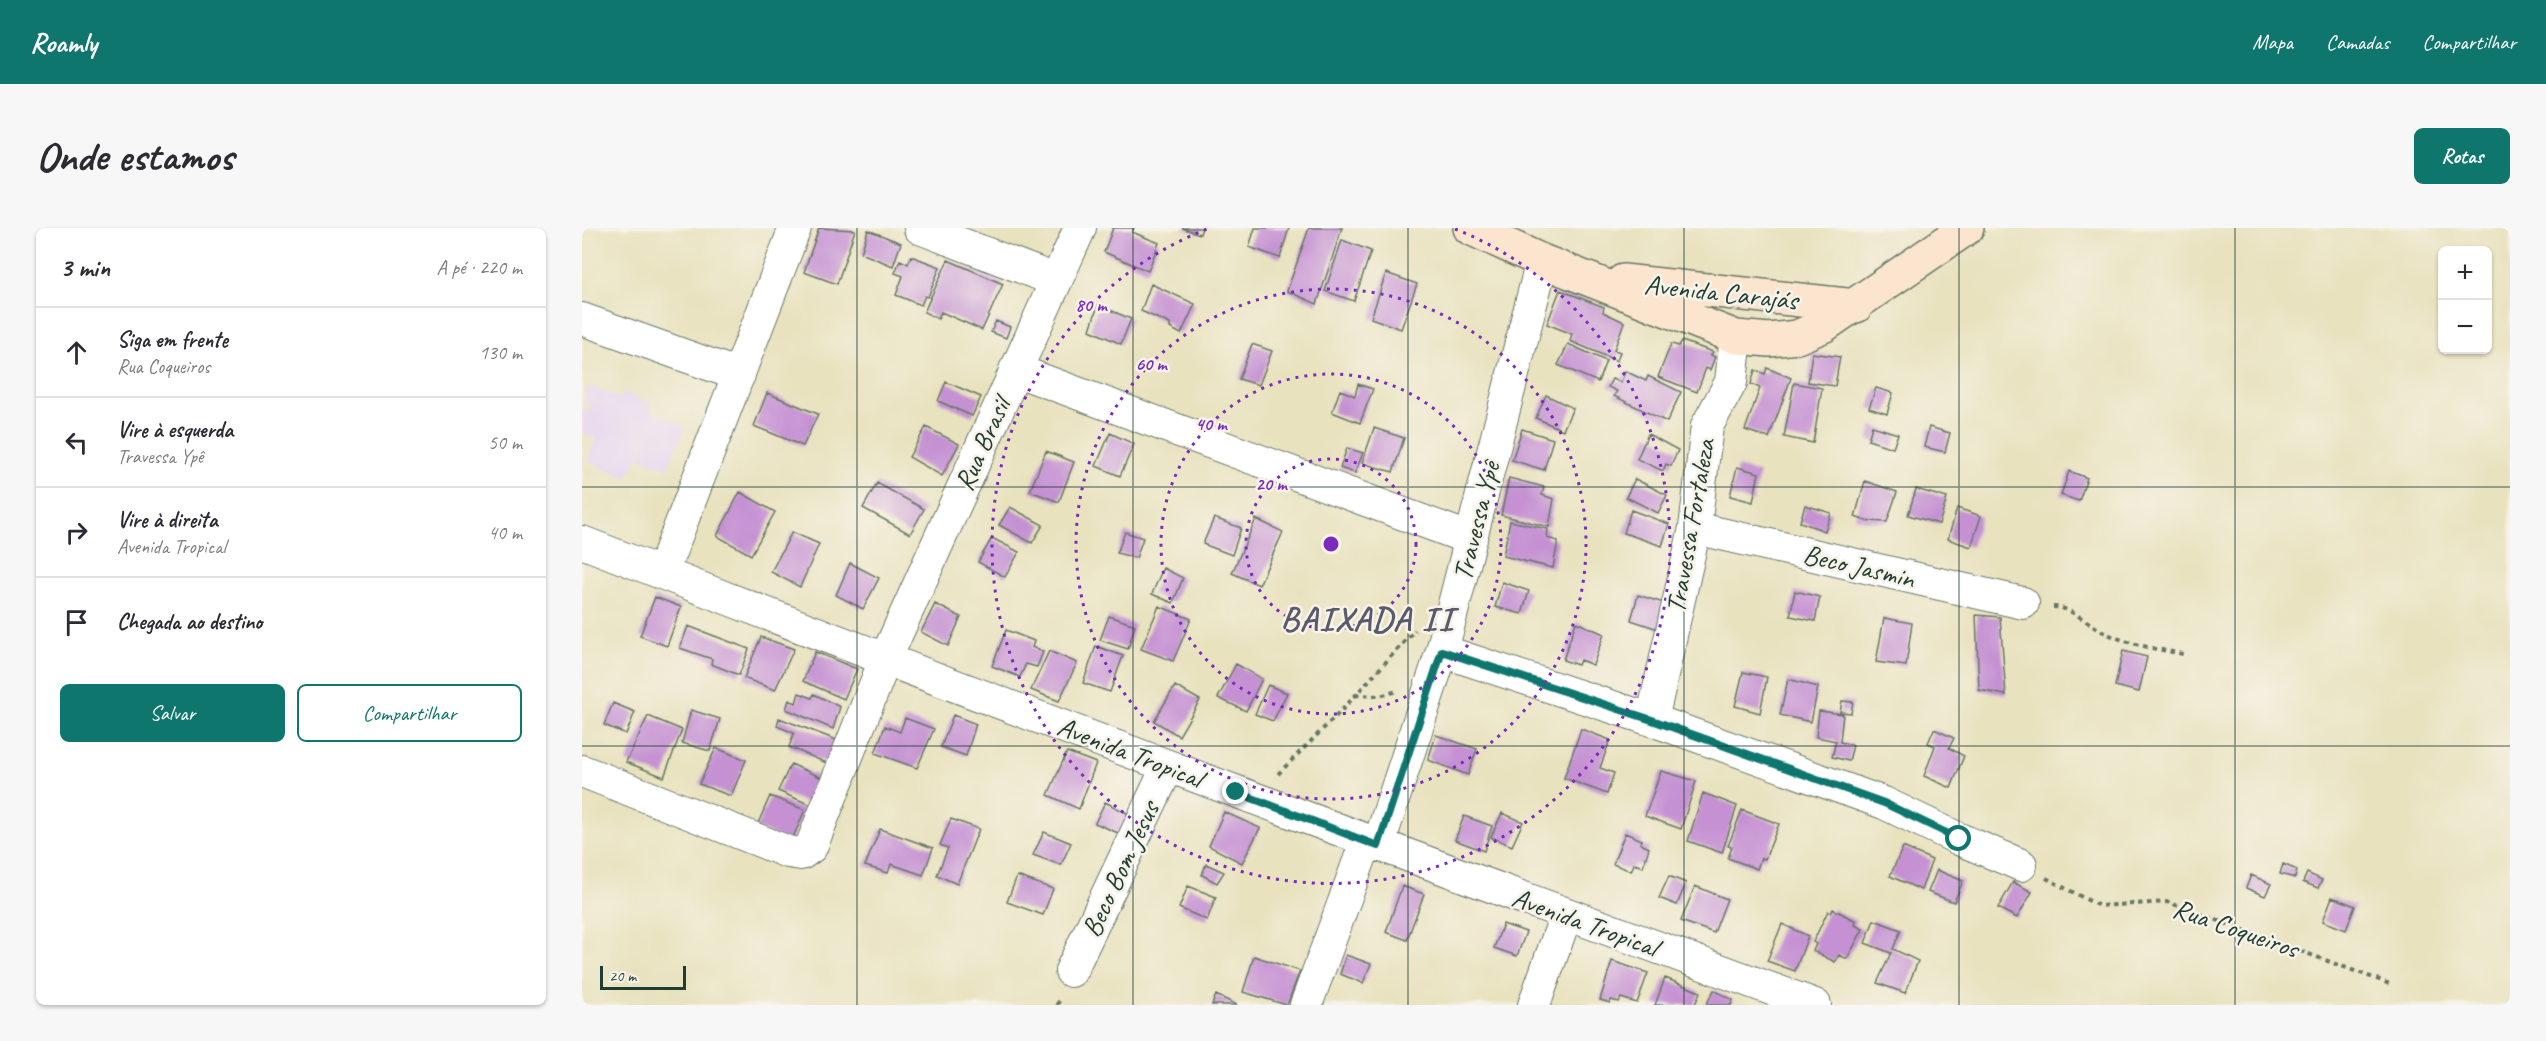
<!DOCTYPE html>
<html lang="pt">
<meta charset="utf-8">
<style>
:root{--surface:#fff;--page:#f7f7f7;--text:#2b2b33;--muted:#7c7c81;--line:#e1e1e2;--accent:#0f766e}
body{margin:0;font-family:Caveat,sans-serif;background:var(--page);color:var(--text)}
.controls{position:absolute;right:18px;top:18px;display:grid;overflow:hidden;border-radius:9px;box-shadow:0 2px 4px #0004}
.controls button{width:54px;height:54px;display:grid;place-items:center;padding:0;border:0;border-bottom:2px solid var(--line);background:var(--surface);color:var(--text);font:30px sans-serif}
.scale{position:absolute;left:18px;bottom:15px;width:86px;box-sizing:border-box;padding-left:6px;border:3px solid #1f3d34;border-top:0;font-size:16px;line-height:21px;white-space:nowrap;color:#1f3d34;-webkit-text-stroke:4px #f7f3e8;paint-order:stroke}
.stop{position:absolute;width:18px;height:18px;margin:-14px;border:4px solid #0f766e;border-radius:50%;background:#fff}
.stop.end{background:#0f766e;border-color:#fff;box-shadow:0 2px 6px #0008}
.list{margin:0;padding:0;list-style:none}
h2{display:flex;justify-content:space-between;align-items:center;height:78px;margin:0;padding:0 24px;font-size:26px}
h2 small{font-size:20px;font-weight:400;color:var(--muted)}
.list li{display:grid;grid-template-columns:39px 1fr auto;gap:18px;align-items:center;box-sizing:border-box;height:90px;padding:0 24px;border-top:2px solid var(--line)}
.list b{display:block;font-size:22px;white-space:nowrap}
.list p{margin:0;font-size:20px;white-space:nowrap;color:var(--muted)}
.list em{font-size:20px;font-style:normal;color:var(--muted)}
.actions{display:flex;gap:12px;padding:18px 24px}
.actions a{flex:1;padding:14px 0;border:2px solid var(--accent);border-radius:9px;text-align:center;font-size:21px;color:var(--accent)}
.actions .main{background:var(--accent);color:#fff}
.icon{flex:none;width:33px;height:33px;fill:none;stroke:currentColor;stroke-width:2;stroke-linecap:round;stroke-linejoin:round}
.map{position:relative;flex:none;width:1928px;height:777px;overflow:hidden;border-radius:9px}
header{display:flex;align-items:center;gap:36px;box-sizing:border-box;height:84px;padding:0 30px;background:var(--accent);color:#fff}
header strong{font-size:28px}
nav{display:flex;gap:33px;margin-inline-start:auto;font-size:21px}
.intro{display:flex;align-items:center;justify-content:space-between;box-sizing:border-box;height:144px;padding:0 36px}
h1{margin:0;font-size:42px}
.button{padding:15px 27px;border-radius:9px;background:var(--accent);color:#fff;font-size:21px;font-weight:700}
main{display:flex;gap:36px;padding:0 36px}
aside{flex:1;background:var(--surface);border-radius:9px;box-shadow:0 2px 4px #0004}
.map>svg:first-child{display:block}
.built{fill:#e5d3f1}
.building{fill:#c591d3}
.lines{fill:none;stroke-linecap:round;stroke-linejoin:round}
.street-casing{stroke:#667765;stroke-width:34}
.secondary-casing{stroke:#667765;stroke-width:36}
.path{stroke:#667765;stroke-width:4;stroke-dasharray:4.5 4.5;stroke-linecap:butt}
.street{stroke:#fff;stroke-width:32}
.secondary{stroke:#fce5cf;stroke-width:33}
.route{stroke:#0f766e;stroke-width:8}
.grid{fill:none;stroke:#1f3d34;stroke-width:1.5;stroke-opacity:0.55}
.ring{fill:none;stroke:#7b2cbf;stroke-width:3;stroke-dasharray:3 6}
.labels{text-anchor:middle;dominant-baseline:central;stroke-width:5;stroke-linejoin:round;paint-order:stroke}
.street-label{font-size:28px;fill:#1f3d34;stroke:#f7f3e8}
.district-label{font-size:34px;font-weight:bold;letter-spacing:1.5px;fill:#595a6c;stroke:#f7f3e8}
.centre{fill:#7b2cbf;stroke:#f7f3e8;stroke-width:3}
.ring-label{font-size:18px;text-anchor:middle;font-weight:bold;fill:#7b2cbf;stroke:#f7f3e8;stroke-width:5;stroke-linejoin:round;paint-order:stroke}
</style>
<header>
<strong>Roamly</strong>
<nav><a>Mapa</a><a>Camadas</a><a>Compartilhar</a></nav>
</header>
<div class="intro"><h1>Onde estamos</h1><a class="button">Rotas</a></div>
<main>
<aside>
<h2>3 min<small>A pé · 220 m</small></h2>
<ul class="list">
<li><svg class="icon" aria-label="ahead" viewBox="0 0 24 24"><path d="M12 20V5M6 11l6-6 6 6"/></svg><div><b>Siga em frente</b><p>Rua Coqueiros</p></div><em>130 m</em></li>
<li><svg class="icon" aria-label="left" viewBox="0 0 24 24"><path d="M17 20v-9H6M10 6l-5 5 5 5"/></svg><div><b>Vire à esquerda</b><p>Travessa Ypê</p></div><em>50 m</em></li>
<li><svg class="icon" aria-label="right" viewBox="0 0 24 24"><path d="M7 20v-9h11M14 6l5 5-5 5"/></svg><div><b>Vire à direita</b><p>Avenida Tropical</p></div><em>40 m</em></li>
<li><svg class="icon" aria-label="arrive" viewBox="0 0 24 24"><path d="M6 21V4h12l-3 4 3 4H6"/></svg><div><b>Chegada ao destino</b></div></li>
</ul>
<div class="actions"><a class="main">Salvar</a><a>Compartilhar</a></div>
</aside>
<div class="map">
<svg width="1928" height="777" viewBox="0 0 1928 777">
<rect width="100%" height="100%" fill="#f7f3e8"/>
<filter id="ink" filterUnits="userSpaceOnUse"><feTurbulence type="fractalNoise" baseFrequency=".0167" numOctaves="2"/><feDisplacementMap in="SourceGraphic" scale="12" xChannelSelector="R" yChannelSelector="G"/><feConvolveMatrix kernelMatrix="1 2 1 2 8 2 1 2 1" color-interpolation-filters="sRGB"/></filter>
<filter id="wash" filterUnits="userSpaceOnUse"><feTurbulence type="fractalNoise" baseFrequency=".008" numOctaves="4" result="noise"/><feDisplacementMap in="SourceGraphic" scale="24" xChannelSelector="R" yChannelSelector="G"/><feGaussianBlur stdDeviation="1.35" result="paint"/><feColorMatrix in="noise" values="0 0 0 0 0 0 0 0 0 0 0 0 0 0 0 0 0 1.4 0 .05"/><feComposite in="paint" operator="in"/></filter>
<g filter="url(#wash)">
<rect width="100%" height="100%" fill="#e9e2bf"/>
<!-- built -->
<path class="built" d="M7,158L38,170L41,164L70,176L68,183L104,198L85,240L56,229L45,250L5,233L14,211L0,204V181L6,183L9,177L0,173Z"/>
<g id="blocks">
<!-- building -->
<path class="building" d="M237,0L273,2L255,56L222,44Z
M531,0H552L550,4L577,15L566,43L522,24Z
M600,0H620L618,6Z
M673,0H707L698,30L667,19Z
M727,0H760L735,76L705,63Z
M286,2L319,15L311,38L279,25Z
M760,12L789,23L772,73L743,63Z
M329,28L358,39L346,69L343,68L339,77L314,67L321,48L313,45L318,32L326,36Z
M366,32L421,56L400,102L359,84L356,91L342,84Z
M804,45L835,56L819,101L789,90Z
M569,56L613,76L599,106L588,100V96L559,83Z
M978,62L1022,79L1021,84L1042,94L1032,122L1038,124L1035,133L988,113L990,106L965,96Z
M516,77L549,91L539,116L508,102Z
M414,93L428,99L424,110L409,104Z
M1100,113L1131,124L1129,127L1133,129L1128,142L1124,140L1115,164L1076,149L1089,116L1097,118Z
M670,116L690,123L677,157L657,151Z
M986,116L1024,133L1016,154L976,137Z
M1230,125L1258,129L1253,158L1226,154Z
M1185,140L1209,150L1187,210L1163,202L1178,160L1169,156L1173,142L1183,146Z
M1043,143L1064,153L1066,148L1099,164L1085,194L1032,168L1035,163L1026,159L1030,151L1039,154Z
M364,154L399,169L390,188L356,173Z
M1212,155L1240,160L1231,215L1202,209Z
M776,156L791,161L778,195L750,184L758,162L773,168Z
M1294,160L1311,165L1305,186L1287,180Z
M185,165L236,186L221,218L172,198Z
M964,167L991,180L981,202L954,190Z
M1290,198L1316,206L1311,220L1286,212Z
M344,199L377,216L360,248L327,229Z
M1347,199L1368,205L1363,224L1342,219Z
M792,200L822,210L811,244L780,235Z
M940,201L971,211L962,242L930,232Z
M528,205L552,216L538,248L514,238Z
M1066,206L1096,222L1089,238L1084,236L1081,243L1055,231Z
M765,220L781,225L773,245L758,240Z
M464,223L492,234L477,274L448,263Z
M1155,239L1177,245L1171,274L1148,268Z
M1487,243L1505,250L1497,273L1479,267Z
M927,250L962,259L960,267L972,271L967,299L919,287Z
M1053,251L1085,267L1076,285L1044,269Z
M1283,253L1315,264L1305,294L1284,293L1273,289Z
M295,255L342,281L328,306L281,280Z
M1334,261L1365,270L1357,296L1326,287Z
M158,264L193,284L169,327L135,308Z
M1223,277L1249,285L1243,303L1218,294Z
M428,279L461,297L450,315L417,297Z
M1375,280L1399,288L1389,319L1366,311Z
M1049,282L1087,296L1080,318L1042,305Z
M632,290L659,300L650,327L621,316Z
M674,291L701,304L677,357L650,345Z
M928,293L966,301L965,310L976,313L971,340L921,328Z
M210,304L237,316L218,359L189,344Z
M543,304L561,310L554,330L535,325Z
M410,310L437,324L423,349L396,334Z
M268,335L297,350L281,381L254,367Z
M581,340L601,350L591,375L570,366Z
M920,354L947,363L940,386L913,379Z
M1213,363L1238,369L1233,393L1208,388Z
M1056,367L1085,376L1079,402L1049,392Z
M73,369L99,379L85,418L58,408Z
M353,376L379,389L366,418L339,404Z
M577,378L609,391L591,433L559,421Z
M1394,387L1418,389L1424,467L1397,462Z
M527,388L553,397L546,421L518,412Z
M1302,390L1330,395L1324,438L1294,434Z
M994,394L1022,406L1011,437L998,432L996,437L981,432Z
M106,398L167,421L157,447L129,436L130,431L98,420Z
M424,402L452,413L450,419L461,424L455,439L444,436L438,449L410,438Z
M179,409L212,421L193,462L162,450Z
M514,418L541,428L528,464L501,455Z
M467,423L495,435L477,473L449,462Z
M1541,423L1565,429L1557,464L1533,458Z
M233,424L275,441L262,471L221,453Z
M654,436L680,451L664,483L636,470Z
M1161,444L1185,449L1178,485L1153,478Z
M1206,451L1236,459L1229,494L1198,487Z
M686,457L705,465L691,493L673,486Z
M593,458L618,472L597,508L572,493Z
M217,465L230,470L232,466L258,479L251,501L204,481L207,472L214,475Z
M1260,473L1271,474L1269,485L1258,484Z
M31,475L53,484L44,506L22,497Z
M109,482L138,491L128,523L100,515Z
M1237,483L1261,486L1258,514L1271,517L1267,533L1250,529L1254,513L1234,509Z
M371,487L394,496L384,528L359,519Z
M66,488L100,502L82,549L44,534Z
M197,490L257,513L247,536L207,519L212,505L195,498Z
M323,490L352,501L335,540L293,525L303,498L318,504Z
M999,501L1028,512L1018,540L1032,545L1025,566L982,550Z
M1352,501L1372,510L1367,520L1382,528L1369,560L1342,548L1353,518L1346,515Z
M854,507L895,521L886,547L846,532Z
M134,520L164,532L149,568L117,556Z
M485,524L514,535L497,581L466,567Z
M209,536L240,550L229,577L196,563Z
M1079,543L1114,553L1099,601L1063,588Z
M1121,565L1155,578L1140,625L1106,613Z
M188,568L223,582L209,614L174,600Z
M523,574L553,589L543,608L513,595Z
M1160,582L1197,596L1183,631L1179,630L1175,641L1146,630L1150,619L1146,618Z
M642,584L678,600L660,635L627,618Z
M920,585L941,594L930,618L909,609Z
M882,588L910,598L902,623L873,612Z
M369,591L397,601L375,656L355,647L366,620L358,617Z
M298,601L351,620L341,647L309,636L306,645L283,638Z
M462,604L489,615L479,637L451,627Z
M1043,605L1060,612L1059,616L1067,620L1061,639L1052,636L1049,643L1031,636Z
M1321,619L1350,632L1339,662L1308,648Z
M624,636L642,644L635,655L620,647Z
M1701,636L1715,642L1713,650L1698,646Z
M1355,642L1381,653L1372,674L1346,664Z
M1725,645L1740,652L1736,660L1721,654Z
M1669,647L1689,656L1683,668L1664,660Z
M435,648L471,661L461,687L425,674Z
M1087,648L1104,655L1095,677L1077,670Z
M1431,654L1450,664L1435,690L1416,680Z
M606,658L634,669L625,692L597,680Z
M820,658L842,666L825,712L804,704Z
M1113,658L1145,671L1132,705L1099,693Z
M1750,669L1773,678L1764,702L1741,693Z
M1251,681L1274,693L1273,697L1281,701L1265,731L1257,727L1253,734L1231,723L1234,716L1231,714L1246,683L1249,685Z
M1292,692L1319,702L1311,721L1336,733L1323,765L1295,755L1309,725L1283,715Z
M921,696L944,704L935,728L912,720Z
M1200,696L1226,708L1213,743L1185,733Z
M764,727L789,736L781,755L758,746Z
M672,728L718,743L705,777L661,764Z
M1030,733L1066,745L1055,775L1039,770L1037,774L1029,772L1028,775L1018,772Z
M1083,750L1118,764L1113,777H1073Z
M1132,762L1151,772L1149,777H1124Z
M634,767L655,777H630Z"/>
</g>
</g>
<g filter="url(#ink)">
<use href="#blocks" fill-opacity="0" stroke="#667765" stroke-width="1.5"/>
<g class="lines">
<defs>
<path id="street" d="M338,0L473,52
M0,91L157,147
M433,142L889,311
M1113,300L1441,375
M0,314C409,474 820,626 1233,777
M80,345L213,0
M860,423L1070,492L1302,575L1377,611L1439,637
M1070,492L1113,300L1125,198L1149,154L1154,109
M0,543L206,624L219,626L229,619L303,432L498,0
M796,618L860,423L960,33
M489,743L586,538
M724,777L784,614
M952,777L984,687"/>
<path id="secondary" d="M888,0L960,33L1154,109L1187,112L1215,109L1243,97L1385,0
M1041,53L1274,78"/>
</defs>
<!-- street casing -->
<use href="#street" class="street-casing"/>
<!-- secondary casing -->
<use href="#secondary" class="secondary-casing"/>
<!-- path -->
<path class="path" d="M1471,379C1490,379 1508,398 1524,405C1548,417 1575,421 1601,426
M773,467L798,468L815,463
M696,546L760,482L833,402
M1464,650L1517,678L1586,674L1808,756
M475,777L479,769"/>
<!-- street -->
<use href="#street" class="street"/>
<!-- secondary -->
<use href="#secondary" class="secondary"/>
</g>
</g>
<g class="lines" filter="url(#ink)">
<!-- route -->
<path class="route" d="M654,564L796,618L860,423L1070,492L1302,575L1377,611"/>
</g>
<!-- grid -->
<path class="grid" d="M275,0V777M551,0V777M826,0V777M1102,0V777M1377,0V777M1653,0V777M0,259H1928M0,518H1928"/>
<!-- distance rings -->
<g class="ring">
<circle cx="749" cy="316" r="85"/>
<circle cx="749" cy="316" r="170"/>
<circle cx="749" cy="316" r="255"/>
<path d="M873 1A339 339 0 1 1 625 1"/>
</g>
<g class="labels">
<!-- street labels -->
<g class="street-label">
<text transform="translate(1139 64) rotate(6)">Avenida Carajás</text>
<text transform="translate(400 216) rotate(-66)">Rua Brasil</text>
<text transform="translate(894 293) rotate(-76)">Travessa Ypê</text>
<text transform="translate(1108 298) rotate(-80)">Travessa Fortaleza</text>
<text transform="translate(1277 338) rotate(13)">Beco Jasmin</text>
<text transform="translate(548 524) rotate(21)">Avenida Tropical</text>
<text transform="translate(538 641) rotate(-65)">Beco Bom Jesus</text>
<text transform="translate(1003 694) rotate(20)">Avenida Tropical</text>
<text transform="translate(1654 700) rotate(19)">Rua Coqueiros</text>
</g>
<!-- district labels -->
<g class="district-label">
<text x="785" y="390">BAIXADA II</text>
</g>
</g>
<circle cx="749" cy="316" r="9" class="centre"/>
<g class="ring-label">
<text x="509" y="83">80 m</text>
<text x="569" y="142">60 m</text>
<text x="629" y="202">40 m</text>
<text x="689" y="262">20 m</text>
</g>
</svg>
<div class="controls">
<button>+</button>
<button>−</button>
</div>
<div class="scale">20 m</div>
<div class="stop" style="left:1377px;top:611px"></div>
<div class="stop end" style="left:654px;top:564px"></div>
</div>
</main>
